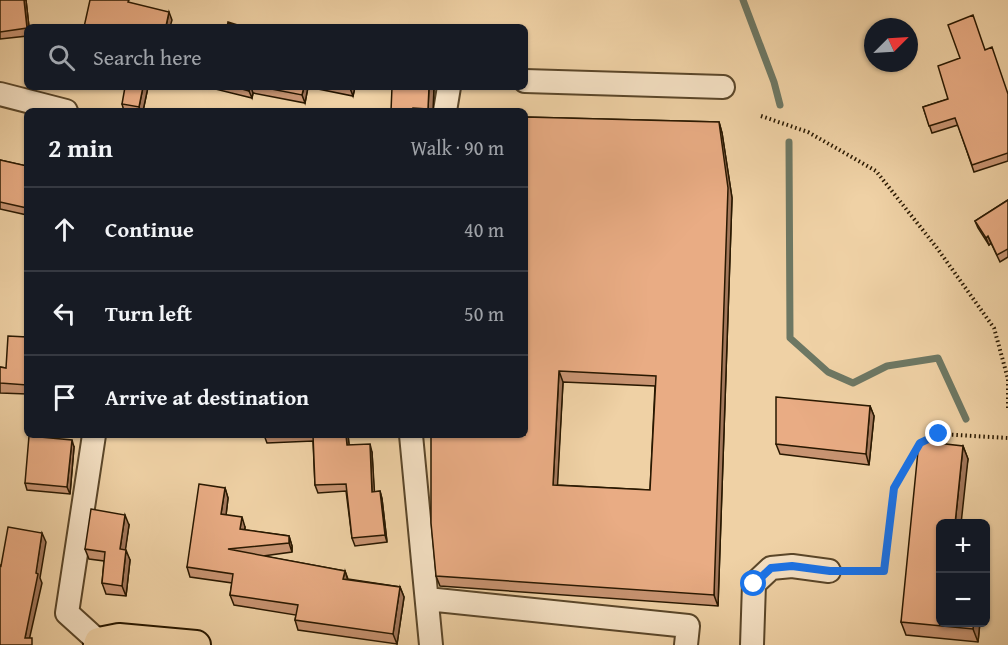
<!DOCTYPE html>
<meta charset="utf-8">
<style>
:root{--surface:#171b24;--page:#242831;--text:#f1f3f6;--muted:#9ea1a6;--line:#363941}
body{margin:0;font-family:"Gentium Book Plus",serif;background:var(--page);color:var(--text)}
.controls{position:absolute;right:18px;bottom:18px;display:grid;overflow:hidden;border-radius:9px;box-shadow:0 2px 4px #0004}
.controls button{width:54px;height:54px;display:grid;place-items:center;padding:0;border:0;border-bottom:2px solid var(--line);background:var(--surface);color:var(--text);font:30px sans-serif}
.compass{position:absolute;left:864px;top:18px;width:54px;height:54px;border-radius:50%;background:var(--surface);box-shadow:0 2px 4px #0004;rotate:66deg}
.stop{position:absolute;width:18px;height:18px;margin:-14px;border:4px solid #1a73e8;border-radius:50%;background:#fff}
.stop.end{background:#1a73e8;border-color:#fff;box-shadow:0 2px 6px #0008}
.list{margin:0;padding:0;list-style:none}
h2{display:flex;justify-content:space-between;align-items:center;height:78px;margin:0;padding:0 24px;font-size:26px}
h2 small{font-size:20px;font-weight:400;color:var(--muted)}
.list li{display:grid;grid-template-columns:39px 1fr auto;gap:18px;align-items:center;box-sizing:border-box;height:84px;padding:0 24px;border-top:2px solid var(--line)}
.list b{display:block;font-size:22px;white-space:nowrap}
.list em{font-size:20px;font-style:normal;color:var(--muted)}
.icon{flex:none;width:33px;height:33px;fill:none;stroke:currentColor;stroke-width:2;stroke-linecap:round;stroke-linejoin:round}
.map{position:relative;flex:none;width:1008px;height:645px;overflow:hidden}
.search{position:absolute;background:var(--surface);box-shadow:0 2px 4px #0004;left:24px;top:24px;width:504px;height:66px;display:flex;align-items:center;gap:15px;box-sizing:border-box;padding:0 21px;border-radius:9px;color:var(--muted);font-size:22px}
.panel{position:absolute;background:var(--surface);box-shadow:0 2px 4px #0004;left:24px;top:108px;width:504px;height:330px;border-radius:9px}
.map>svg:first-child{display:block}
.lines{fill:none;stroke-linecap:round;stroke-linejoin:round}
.stream{stroke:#6d7763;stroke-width:7}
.minor-casing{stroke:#5a4629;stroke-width:26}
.major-casing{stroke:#291800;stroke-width:32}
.path{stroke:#291800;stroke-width:4;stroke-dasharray:1.5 3;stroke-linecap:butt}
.minor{stroke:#f5e1c4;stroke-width:22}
.major{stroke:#efd1a5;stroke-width:28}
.wall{fill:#c89472;stroke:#291800;stroke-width:1.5;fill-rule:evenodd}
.shaded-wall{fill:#a3785c;stroke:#291800;stroke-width:1.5}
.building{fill:#e9ac84;stroke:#291800;stroke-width:1.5;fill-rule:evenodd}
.route{stroke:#1a73e8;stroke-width:8}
</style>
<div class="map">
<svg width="1008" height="645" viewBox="0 0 1008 645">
<rect width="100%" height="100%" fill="#efd1a5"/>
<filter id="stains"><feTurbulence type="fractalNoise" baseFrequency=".00333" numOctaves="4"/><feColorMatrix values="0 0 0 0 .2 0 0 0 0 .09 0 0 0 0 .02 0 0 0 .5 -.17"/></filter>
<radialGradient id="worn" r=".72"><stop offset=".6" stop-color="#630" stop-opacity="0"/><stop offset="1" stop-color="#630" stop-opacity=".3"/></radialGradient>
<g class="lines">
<!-- stream -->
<path class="stream" d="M743,0L774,82L780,105
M789,142L790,338L828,372L853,383L887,366L938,358L966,419"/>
<defs>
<path id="minor" d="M525,81L723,87
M0,94L66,111
M445,111L449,87
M94,435L67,613L99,642
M411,435L431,645
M427,599L688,626L686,645
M752,645L754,584L771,568L792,566L829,571"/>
<path id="major" d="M98,645L99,642L119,638L196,645"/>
</defs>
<!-- minor casing -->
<use href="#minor" class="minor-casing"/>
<!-- major casing -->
<use href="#major" class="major-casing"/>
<!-- path -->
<path class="path" d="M761,116L808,132L876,171L937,248L994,328L1008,379V410
M851,571H884L894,488L920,443L939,434L1008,438"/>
<!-- minor -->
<use href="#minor" class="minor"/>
<!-- major -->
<use href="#major" class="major"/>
</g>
<!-- wall -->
<path class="wall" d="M0,0H26L29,27H27V36L0,39Z
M985,50L1008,94V161L974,172L958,125L932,133L923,107L948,99Z
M148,87L143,111H124L122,104Z
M215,87H355L353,96L308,87L305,103L253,93L252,98L215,89Z
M434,87L433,111H391Z
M525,117L719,122L722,133L732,198L718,606L440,586L436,576ZM563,382L655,386L650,490L557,485Z
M0,160L27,166V215L0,209Z
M1008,200V257L1000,262L991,243L989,245L978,228L975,221Z
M27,337V394L0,393V367L6,368Z
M870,406L874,416L869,465L780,454L776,444Z
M264,435H348L349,445L372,452L374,492L380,491L382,499L387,542L355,546L352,538L346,491L318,493L315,485L313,441L267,443Z
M963,446L968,459L940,622H980L978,642L906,635L901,622Z
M74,447L70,494L27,490L25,483Z
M225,488L228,498L226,515L245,527V530L289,536L292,546V552L263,556L345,571L348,579L400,587L404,597L397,644L298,630L295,620L296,615L234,605L230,595L232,583L190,577L187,567Z
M129,525L125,550L130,560L126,596L106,594L102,583L104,561L89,559L85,549Z"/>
<!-- shaded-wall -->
<path class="shaded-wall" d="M24,0H26L29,27H27Z
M169,12L172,20L170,27H166Z
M143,87H148L143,111H141L139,107Z
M250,87H251L253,93L252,98L249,91Z
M304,87H308L305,103L302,95Z
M350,87H355L353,96L350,88Z
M429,87H434L433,111H429L428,109Z
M719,122L722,133L732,198L718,606L714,595Z
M988,236L991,243L989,245L986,238Z
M559,371L563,382L557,495L553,485Z
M870,406L874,416L869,465L866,454Z
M346,435H348L350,453L347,445Z
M72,440L74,447L70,494L67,487Z
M370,444L372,452L375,500L372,492Z
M963,446L968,459L961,524H955Z
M225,488L228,498L225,524L221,514Z
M380,491L382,499L387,542L385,535Z
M125,515L129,525L124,560L120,549Z
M242,517L245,527L243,539L240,529Z
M42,533L46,542L40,578L42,583L28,645L25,638Z
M289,536L292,546V552L289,543Z
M126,550L130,560L126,596L122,586Z
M345,571L348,581L343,579Z
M400,587L404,597L397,644L393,634Z
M974,622H980L978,642L973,629Z"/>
<!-- building -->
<path class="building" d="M0,0H24L27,28L0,32Z
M90,0H129L128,2L169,12L166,26L169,27H84Z
M973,15L985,50L992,47L1008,94V153L972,165L955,118L929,126L923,107L948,99L938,66L960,58L948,25Z
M228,22L244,27H227Z
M125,87H143L139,107L122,104Z
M235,87H250L249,91Z
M261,87H304L302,95Z
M392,87H429L428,109L413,108V111H391Z
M525,117L719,122L728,188L714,595L436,576L431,523V435H525ZM559,371L656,376L650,490L553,485Z
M0,160L27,166V208L0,202Z
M1008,200V249L997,255L988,236L986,238L975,221Z
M8,336L27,337V385L0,383V367L6,368Z
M776,397L870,406L866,454L776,444Z
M313,435H346L347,445L370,444L372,492L380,491L385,535L352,538L346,484L315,485Z
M29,436L72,440L67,487L25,483Z
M919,441L963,446L955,524H940V622H974L973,629L901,622Z
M199,484L225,488L221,514L242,517L240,529L289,536V543L228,549L345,571L343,579L400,587L393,634L295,620L298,605L230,595L233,574L187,567Z
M91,509L125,515L120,549L126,550L122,586L102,583L105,552L85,549Z
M8,527L42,533L36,573L38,574L25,638H32V645H0V565L1,566Z"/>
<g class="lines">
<!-- route -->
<path class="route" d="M754,584L771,568L792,566L830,571H884L894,488L920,443L939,434"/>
</g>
<rect width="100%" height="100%" filter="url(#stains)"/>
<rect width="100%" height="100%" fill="url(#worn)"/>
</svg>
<div class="controls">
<button>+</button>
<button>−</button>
</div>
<svg class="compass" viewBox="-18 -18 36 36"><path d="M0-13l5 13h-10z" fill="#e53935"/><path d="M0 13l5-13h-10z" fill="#9ea1a6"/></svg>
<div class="stop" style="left:754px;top:584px"></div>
<div class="stop end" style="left:939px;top:434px"></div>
<div class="search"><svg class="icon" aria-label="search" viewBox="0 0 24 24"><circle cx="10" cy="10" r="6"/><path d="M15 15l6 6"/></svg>Search here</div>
<section class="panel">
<h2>2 min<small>Walk · 90 m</small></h2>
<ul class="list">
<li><svg class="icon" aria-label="ahead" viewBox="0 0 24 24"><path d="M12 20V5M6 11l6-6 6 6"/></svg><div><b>Continue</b></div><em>40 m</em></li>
<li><svg class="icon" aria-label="left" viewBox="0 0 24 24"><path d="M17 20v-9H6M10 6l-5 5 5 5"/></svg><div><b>Turn left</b></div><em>50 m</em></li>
<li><svg class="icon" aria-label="arrive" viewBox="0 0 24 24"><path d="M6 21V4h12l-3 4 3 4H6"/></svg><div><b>Arrive at destination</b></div></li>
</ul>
</section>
</div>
